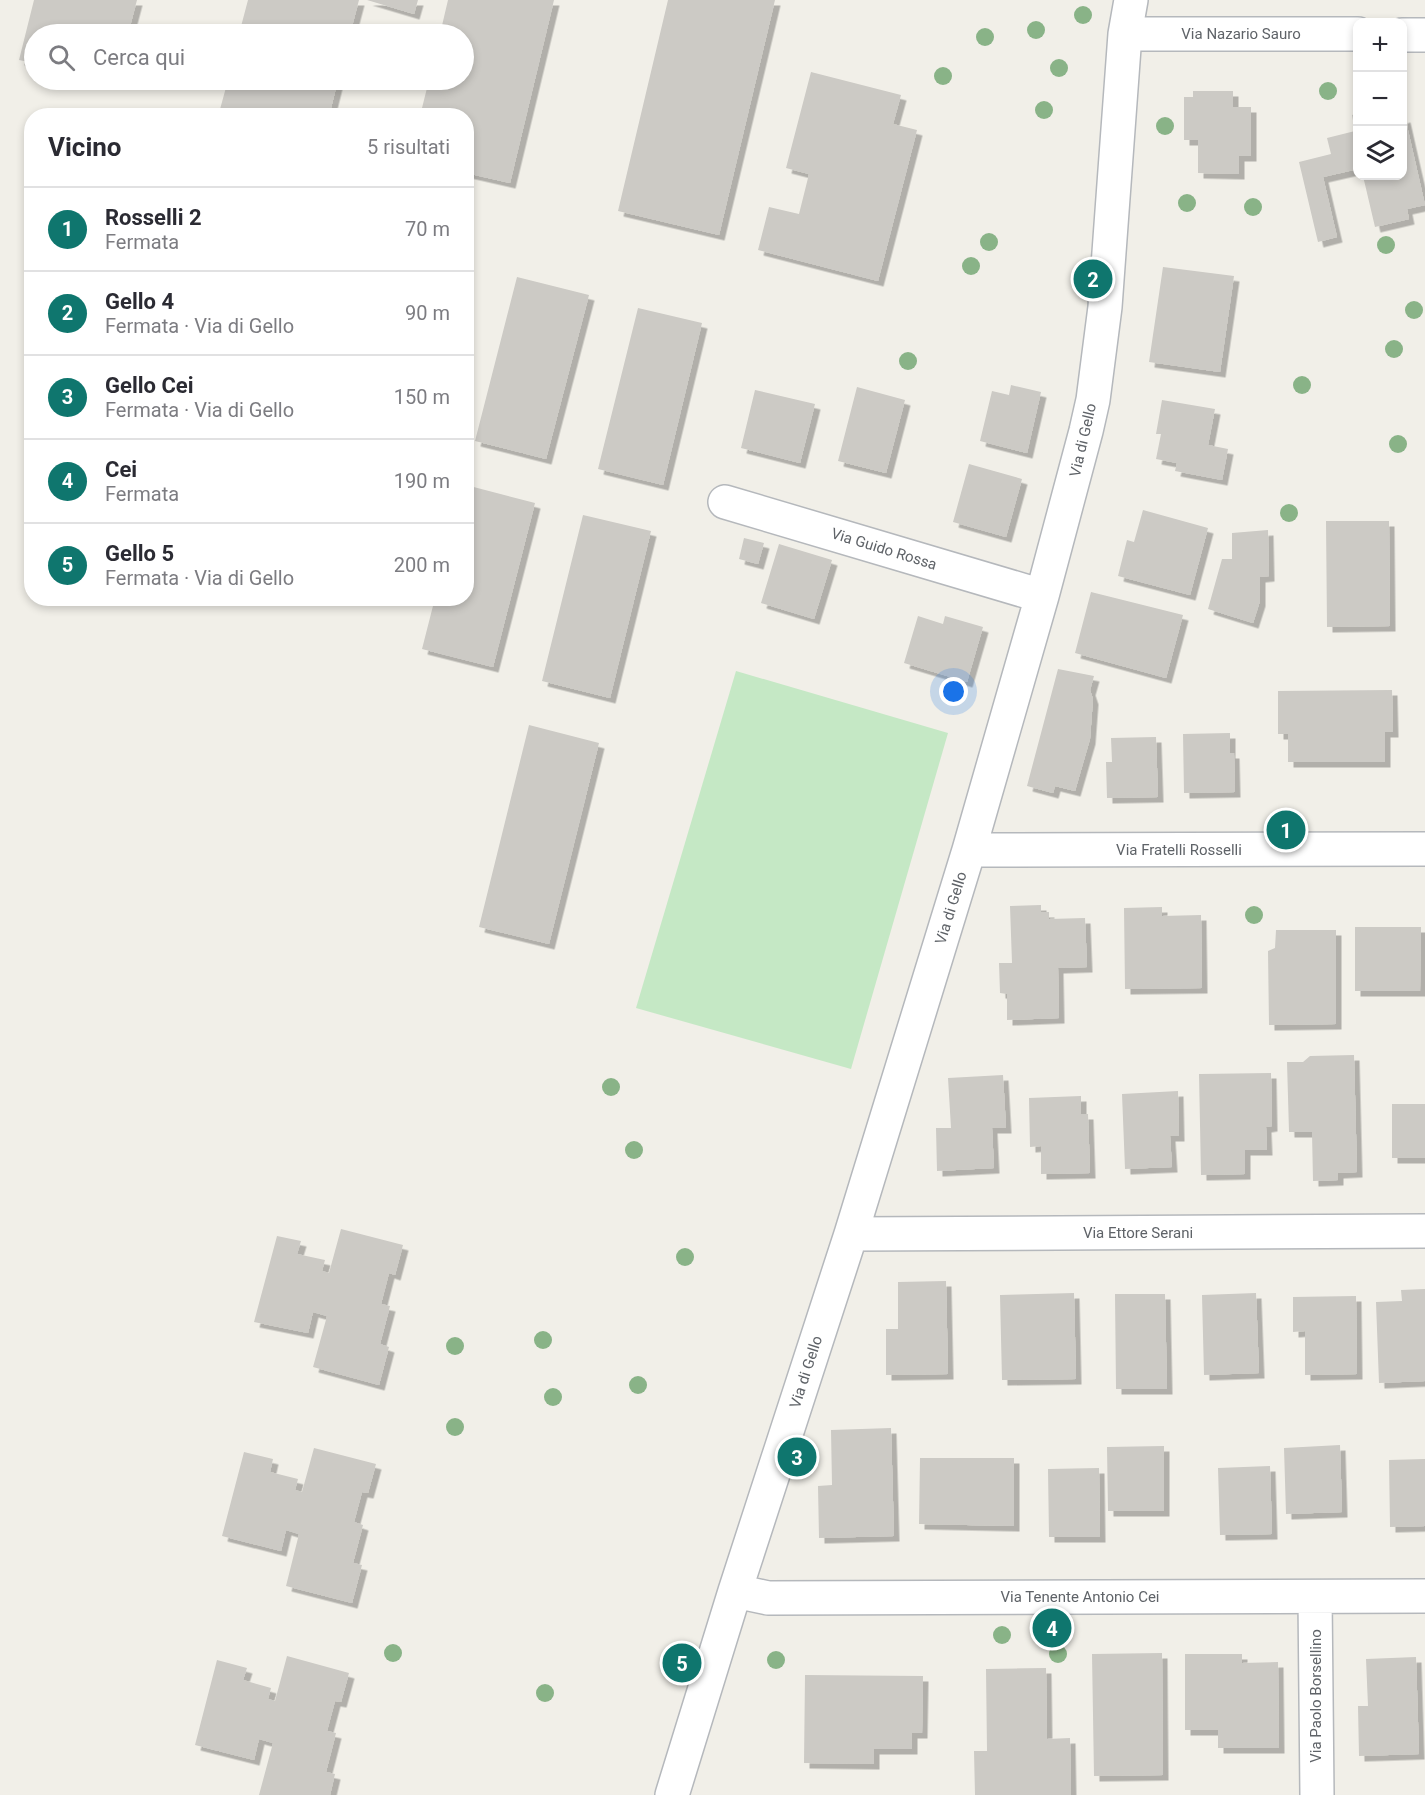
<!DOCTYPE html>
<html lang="it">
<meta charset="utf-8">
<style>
:root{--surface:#fff;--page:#f2f2f3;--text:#2b2b33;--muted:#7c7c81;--line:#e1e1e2;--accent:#0f766e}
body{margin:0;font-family:Roboto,sans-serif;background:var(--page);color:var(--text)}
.controls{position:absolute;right:18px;top:18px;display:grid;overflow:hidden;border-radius:12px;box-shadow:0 3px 9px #0003}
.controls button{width:54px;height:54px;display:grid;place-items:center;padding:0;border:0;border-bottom:2px solid var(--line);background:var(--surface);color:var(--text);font:30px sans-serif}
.you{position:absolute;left:954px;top:692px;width:21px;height:21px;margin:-15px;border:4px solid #fff;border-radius:50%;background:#1a73e8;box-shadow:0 0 0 9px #1a73e833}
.badge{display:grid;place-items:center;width:39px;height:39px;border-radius:50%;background:var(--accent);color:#fff;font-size:20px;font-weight:700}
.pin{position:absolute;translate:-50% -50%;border:3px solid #fff;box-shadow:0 2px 6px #0006}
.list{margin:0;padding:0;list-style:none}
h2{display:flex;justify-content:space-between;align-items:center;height:78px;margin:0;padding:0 24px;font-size:26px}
h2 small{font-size:20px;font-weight:400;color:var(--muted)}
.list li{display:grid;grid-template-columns:39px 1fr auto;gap:18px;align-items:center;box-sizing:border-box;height:84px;padding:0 24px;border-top:2px solid var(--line)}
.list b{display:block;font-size:22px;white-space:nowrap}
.list p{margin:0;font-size:20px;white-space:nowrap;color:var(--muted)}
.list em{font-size:20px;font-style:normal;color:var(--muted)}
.icon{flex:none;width:33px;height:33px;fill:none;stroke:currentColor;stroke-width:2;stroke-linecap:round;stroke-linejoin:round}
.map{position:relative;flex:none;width:1425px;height:1795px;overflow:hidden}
.search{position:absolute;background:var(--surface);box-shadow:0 3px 9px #0003;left:24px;top:24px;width:450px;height:66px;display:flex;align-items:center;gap:15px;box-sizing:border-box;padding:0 21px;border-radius:33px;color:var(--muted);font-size:22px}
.panel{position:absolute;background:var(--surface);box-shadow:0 3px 9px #0003;left:24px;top:108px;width:450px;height:498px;border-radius:24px}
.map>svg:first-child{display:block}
.green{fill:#c5e8c5}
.building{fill:#cccac5;filter:url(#shadow)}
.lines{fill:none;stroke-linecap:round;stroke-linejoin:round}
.minor-casing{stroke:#b5b8bc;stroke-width:36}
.minor{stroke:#fff;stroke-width:33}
.tree{fill:#89b387}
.labels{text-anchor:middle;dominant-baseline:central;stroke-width:4.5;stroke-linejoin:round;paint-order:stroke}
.street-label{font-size:15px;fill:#5f6368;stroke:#fff}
</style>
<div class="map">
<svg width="1425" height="1795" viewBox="0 0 1425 1795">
<defs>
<filter id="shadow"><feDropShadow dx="5.5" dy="5.5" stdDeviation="0" flood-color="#0004"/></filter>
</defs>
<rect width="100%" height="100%" fill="#f1efe8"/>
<!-- green -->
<path class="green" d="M736,671L948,733L851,1069L636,1008Z"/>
<!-- building -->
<path class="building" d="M34,0H137L128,34H34V63L19,60Z
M248,0H359L350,34H239Z
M367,0H418L414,14Z
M448,0H554L510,183L466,173V116H420L429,80H464V34H440Z
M668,0H775L719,235L618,211Z
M811,72L901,95L893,124L917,130L878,281L758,250L769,207L799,214L809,174L786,168Z
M228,80H338L329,116H228L219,113Z
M1193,91H1233V107H1251V156H1239V174L1198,173V140H1184V97H1193Z
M1358,113V169L1323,177L1337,237L1318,242L1299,162L1331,154L1327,138L1355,131L1352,115Z
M1405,117L1425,205L1407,209L1409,219L1375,227L1363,176H1402V118Z
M1163,267L1234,276L1220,372L1149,362Z
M517,277L589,295L546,459L475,441Z
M638,308L702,323L663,485L598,469Z
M1011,385L1041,392L1027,453L980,441L992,391L1009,395Z
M857,387L905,400L886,473L838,461Z
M755,390L815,404L800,463L741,448Z
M1162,400L1215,409L1208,445L1228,449L1222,480L1175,471L1177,463L1156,459L1161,434H1156Z
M969,464L1022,479L1006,537L953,522Z
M466,485L535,503L493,667L422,649L435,598H466Z
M1143,510L1208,528L1190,595L1118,576L1127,540L1134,542Z
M583,515L651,531L610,698L542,681Z
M1326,521H1389L1390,626L1327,627Z
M1268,530L1269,576L1260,577V601L1253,623L1208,609L1222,559H1232V533Z
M744,538L764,543L758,564L739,559Z
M779,544L832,560L814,619L761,603Z
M1091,592L1183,615L1166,678L1075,653Z
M918,616L943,624L945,616L983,627L967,682L904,663Z
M1058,669L1094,676L1090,690L1093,699L1090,739L1075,791L1055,786L1053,793L1027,786Z
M1392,690L1393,732H1385V762H1288V734H1278V691Z
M529,725L599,743L549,944L479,927Z
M1230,733V753H1234L1235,792L1184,793L1183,734Z
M1156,737L1158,797L1107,798L1106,762H1112L1111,738Z
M1041,905V912H1049V919L1085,918L1087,967L1058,968L1059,1018L1007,1020V994L1000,993L999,963H1012L1010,906Z
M1162,907V916L1201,915L1202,988L1125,989L1124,908Z
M1355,927H1421L1420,991H1355Z
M1276,930H1336V1024L1269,1025L1268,951L1275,948Z
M1354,1055L1357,1172L1338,1173V1180L1313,1181L1312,1132H1289L1287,1062H1303L1310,1056Z
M1271,1073L1272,1126L1266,1127L1267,1150H1245V1174L1201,1175L1199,1074Z
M1003,1075L1006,1128H992L994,1168L937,1171L936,1128H951L948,1078Z
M1178,1091L1179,1136H1170L1172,1167L1125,1169L1122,1094Z
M1081,1096V1114H1088L1090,1173L1041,1174V1146L1030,1147L1029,1098Z
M1392,1104H1425V1158H1392Z
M341,1229L403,1245L395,1275L389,1273L381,1304L390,1306L380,1344L389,1347L379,1385L313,1367L327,1316L313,1312L308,1333L254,1322L277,1236L301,1241L297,1254L325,1260L322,1271L329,1273Z
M946,1281L948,1374L886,1375V1329H898V1282Z
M1425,1289V1381L1379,1383L1376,1302L1402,1301L1401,1290Z
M1074,1293L1076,1379L1002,1380L1000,1295Z
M1256,1293L1259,1373L1204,1375L1202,1295Z
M1115,1294H1165L1167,1389H1116Z
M1356,1296L1357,1374L1305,1375V1331L1293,1332V1297Z
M891,1428L894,1536L819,1538L818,1486L832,1485L831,1430Z
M1340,1445L1342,1512L1286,1514L1284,1448Z
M1164,1446V1511H1108L1107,1447Z
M314,1448L376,1464L368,1493L362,1492L354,1522L363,1525L353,1563L362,1565L352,1603L286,1586L299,1534L286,1530L281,1551L222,1536L244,1452L273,1459L270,1472L298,1479L295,1490L302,1492Z
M920,1458H1014V1526L919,1524Z
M1425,1459V1526L1390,1527L1389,1460Z
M1270,1466L1272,1534L1220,1535L1218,1468Z
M1099,1468L1100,1537H1049L1048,1469Z
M1162,1653L1163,1775L1094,1776L1092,1654Z
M1185,1654H1242V1663L1278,1662L1279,1748H1218V1730H1185Z
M287,1656L349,1673L341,1702L335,1701L327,1731L336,1733L326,1772L335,1774L330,1795H259L273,1743L259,1739L254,1760L195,1745L217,1660L247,1668L243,1680L271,1688L268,1699L275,1701Z
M1416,1657L1419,1754L1359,1756L1358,1706H1368L1366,1659Z
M1046,1668L1047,1739L1070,1738L1071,1795H975L974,1751H987L986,1669Z
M805,1675L923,1676L922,1733H912V1749H874V1764L804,1763Z"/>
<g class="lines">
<defs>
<path id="minor" d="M1125,34H1358
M1402,35H1425
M725,502L1042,596
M969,850L1425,849
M851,1234L1425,1231
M735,1591L768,1598L1425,1596
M1315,1597L1317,1795
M672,1795L735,1591L851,1234L969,850L1042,596L1086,431L1093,400L1105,307L1125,34L1131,0"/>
</defs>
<!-- minor casing -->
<use href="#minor" class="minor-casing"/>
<!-- minor -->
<use href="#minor" class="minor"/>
</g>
<!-- trees -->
<g class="tree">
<circle cx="1083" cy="15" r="9"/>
<circle cx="1036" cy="30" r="9"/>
<circle cx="985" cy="37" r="9"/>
<circle cx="1059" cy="68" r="9"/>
<circle cx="943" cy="76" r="9"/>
<circle cx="1328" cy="91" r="9"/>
<circle cx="1044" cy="110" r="9"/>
<circle cx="1165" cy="126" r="9"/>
<circle cx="1187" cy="203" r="9"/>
<circle cx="1253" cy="207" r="9"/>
<circle cx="989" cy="242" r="9"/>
<circle cx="1386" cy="245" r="9"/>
<circle cx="971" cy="266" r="9"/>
<circle cx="1414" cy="310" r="9"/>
<circle cx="1394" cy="349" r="9"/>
<circle cx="908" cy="361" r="9"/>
<circle cx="1302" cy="385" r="9"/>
<circle cx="1398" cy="444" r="9"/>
<circle cx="1289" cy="513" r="9"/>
<circle cx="1254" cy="915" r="9"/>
<circle cx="611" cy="1087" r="9"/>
<circle cx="634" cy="1150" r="9"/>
<circle cx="685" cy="1257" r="9"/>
<circle cx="543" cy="1340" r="9"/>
<circle cx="455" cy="1346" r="9"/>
<circle cx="638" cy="1385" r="9"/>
<circle cx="553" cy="1397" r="9"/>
<circle cx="455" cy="1427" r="9"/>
<circle cx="1002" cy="1635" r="9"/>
<circle cx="393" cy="1653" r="9"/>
<circle cx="1058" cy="1654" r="9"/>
<circle cx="776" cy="1660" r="9"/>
<circle cx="545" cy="1693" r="9"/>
</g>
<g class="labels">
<!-- street labels -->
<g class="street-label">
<text x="1241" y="34">Via Nazario Sauro</text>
<text transform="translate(1083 440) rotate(-77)">Via di Gello</text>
<text transform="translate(884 549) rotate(17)">Via Guido Rossa</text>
<text x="1179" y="850">Via Fratelli Rosselli</text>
<text transform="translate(951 908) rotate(-73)">Via di Gello</text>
<text x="1138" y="1233">Via Ettore Serani</text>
<text transform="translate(806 1372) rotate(-72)">Via di Gello</text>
<text x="1080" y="1597">Via Tenente Antonio Cei</text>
<text transform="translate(1316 1696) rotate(-90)">Via Paolo Borsellino</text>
</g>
</g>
</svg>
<div class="controls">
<button>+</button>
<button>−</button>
<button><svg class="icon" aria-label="layers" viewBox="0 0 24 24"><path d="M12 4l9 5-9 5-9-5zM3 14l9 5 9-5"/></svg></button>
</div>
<div class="you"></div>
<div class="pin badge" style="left:1286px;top:830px">1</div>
<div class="pin badge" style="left:1093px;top:279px">2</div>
<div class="pin badge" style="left:797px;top:1457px">3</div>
<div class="pin badge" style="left:1052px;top:1628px">4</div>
<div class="pin badge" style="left:682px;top:1663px">5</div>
<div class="search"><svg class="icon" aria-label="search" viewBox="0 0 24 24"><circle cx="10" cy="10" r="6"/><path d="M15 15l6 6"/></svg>Cerca qui</div>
<section class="panel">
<h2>Vicino<small>5 risultati</small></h2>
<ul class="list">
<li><span class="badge">1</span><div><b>Rosselli 2</b><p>Fermata</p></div><em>70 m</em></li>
<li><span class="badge">2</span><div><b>Gello 4</b><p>Fermata · Via di Gello</p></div><em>90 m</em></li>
<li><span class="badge">3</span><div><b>Gello Cei</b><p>Fermata · Via di Gello</p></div><em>150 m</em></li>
<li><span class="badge">4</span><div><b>Cei</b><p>Fermata</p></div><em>190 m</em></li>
<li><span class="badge">5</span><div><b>Gello 5</b><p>Fermata · Via di Gello</p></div><em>200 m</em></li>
</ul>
</section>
</div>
